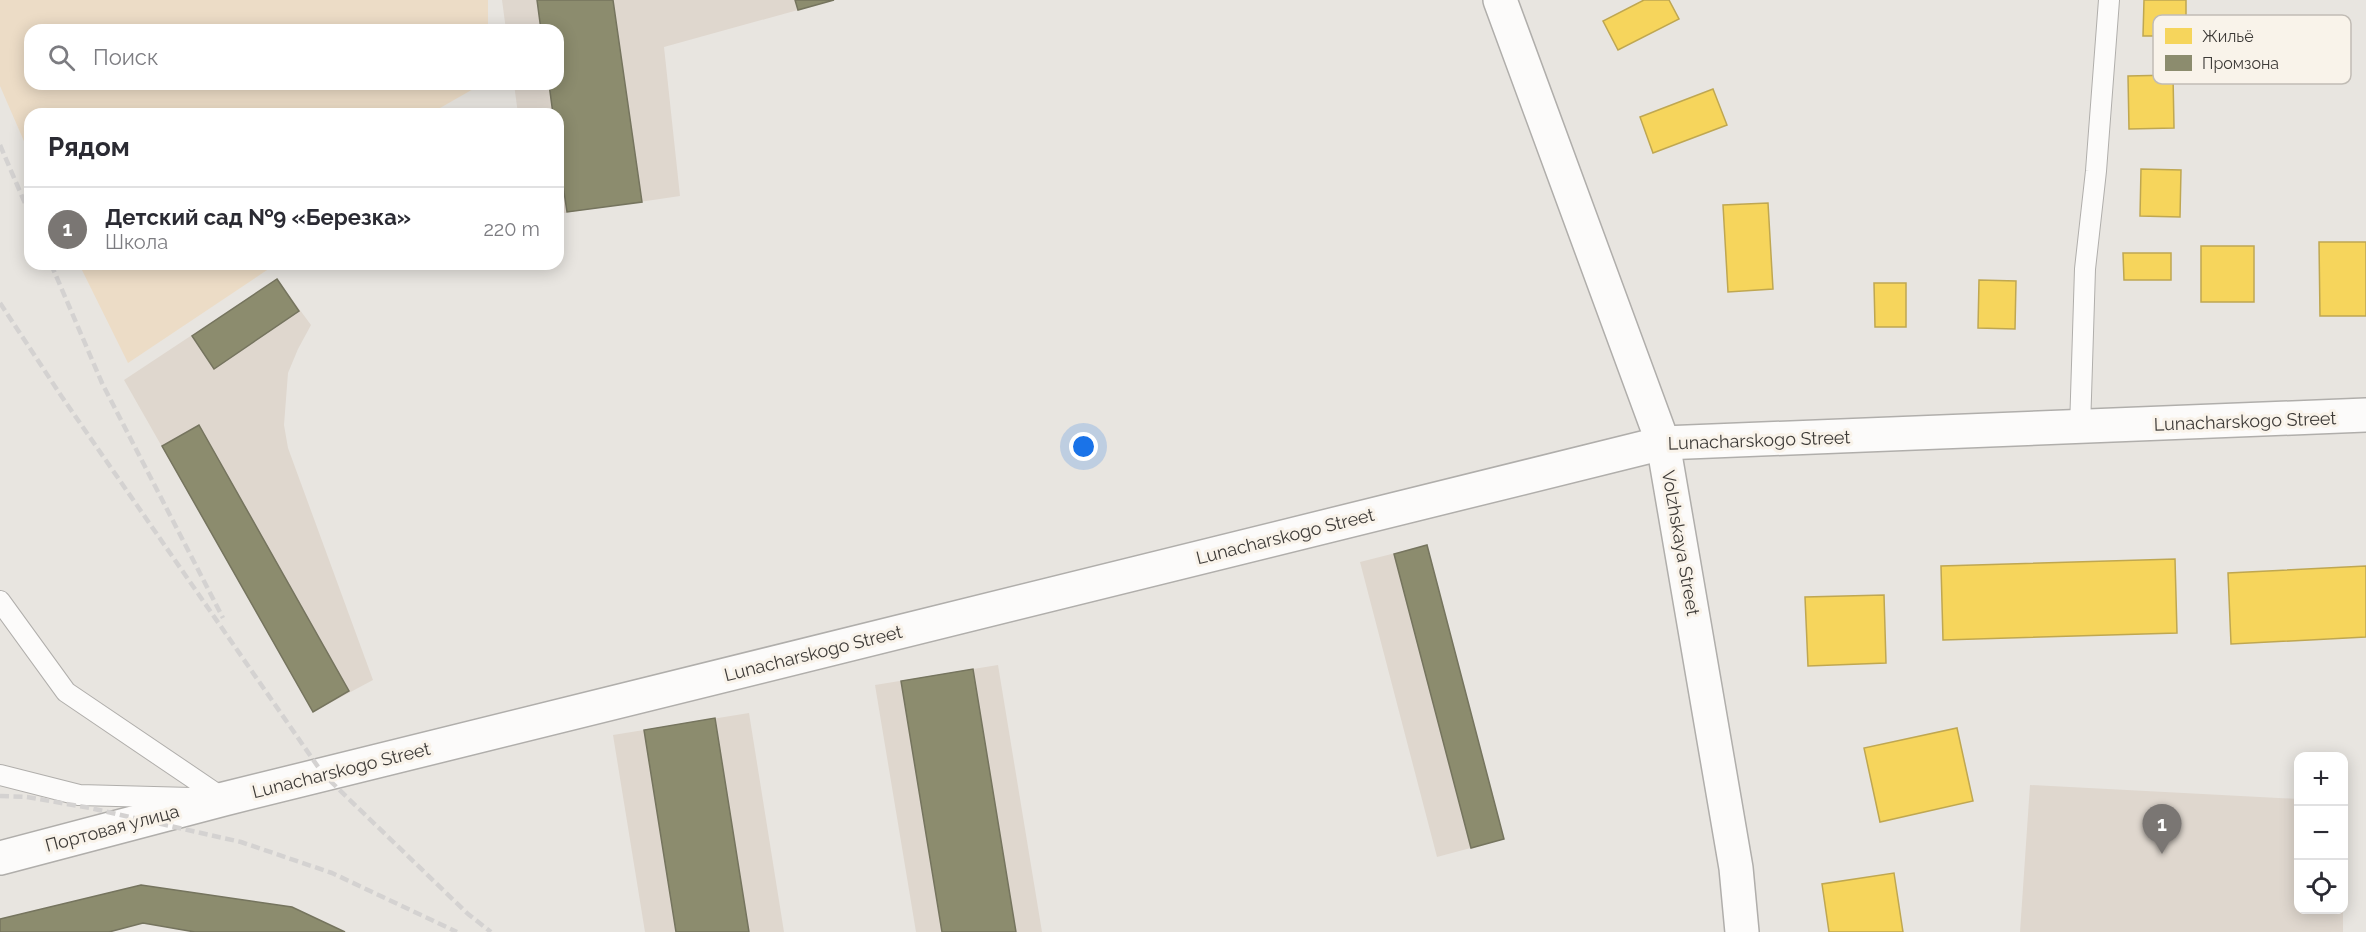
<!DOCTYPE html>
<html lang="ru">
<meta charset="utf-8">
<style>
:root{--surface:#fff;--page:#f7f7f7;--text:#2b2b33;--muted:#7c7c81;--line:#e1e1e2;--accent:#7a7673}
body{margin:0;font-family:Raleway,sans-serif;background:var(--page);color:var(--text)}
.controls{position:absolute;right:18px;bottom:18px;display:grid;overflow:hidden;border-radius:12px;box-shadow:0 3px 15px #0003}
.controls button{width:54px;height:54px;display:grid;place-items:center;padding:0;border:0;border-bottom:2px solid var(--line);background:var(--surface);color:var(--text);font:30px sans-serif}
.you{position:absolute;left:1084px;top:447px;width:21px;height:21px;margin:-15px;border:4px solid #fff;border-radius:50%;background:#1a73e8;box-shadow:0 0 0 9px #1a73e833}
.badge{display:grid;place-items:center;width:39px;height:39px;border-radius:50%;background:var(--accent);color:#fff;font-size:20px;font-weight:700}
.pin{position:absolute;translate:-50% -50px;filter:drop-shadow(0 2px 3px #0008)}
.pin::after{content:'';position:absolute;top:32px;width:21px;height:18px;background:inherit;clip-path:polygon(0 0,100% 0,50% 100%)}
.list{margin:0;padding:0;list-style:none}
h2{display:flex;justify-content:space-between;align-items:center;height:78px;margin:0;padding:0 24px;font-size:26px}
h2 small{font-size:20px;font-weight:400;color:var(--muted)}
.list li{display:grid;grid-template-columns:39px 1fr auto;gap:18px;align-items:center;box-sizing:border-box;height:84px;padding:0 24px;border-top:2px solid var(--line)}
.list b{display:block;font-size:22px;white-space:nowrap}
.list p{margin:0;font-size:20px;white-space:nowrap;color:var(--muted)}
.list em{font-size:20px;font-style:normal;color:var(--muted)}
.icon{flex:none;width:33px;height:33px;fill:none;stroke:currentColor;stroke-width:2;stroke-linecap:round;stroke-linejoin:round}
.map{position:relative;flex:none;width:2366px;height:932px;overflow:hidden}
.search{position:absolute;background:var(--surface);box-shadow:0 3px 15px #0003;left:24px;top:24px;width:540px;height:66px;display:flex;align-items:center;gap:15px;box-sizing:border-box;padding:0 21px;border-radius:18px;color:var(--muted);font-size:22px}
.panel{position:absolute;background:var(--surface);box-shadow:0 3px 15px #0003;left:24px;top:108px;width:540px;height:162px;border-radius:18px}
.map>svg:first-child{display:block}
.built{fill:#dfd7ce}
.green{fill:#ecdcc6}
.homes{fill:#f6d55c;stroke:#bfa751;stroke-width:1.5}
.industry{fill:#8c8c6e;stroke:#75745e;stroke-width:1.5}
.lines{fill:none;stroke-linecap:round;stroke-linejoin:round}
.service-casing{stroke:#b0aeab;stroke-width:22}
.minor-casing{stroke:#b0aeab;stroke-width:36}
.tertiary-casing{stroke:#b0aeab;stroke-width:36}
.service{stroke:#fcfbfa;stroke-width:20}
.minor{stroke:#fcfbfa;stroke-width:33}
.tertiary{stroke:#fcfbfa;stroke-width:33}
.rail{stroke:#d4d2d1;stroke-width:4.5;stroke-dasharray:9 4.5;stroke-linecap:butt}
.labels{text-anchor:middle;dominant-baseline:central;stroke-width:6;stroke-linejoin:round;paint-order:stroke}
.street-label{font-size:18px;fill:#3e3b38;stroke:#f9f3ea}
.key{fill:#f9f3ea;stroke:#c1bcb5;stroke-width:1.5}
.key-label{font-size:16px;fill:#3e3b38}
</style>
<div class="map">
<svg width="2366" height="932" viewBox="0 0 2366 932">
<rect width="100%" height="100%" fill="#e8e5e0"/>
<!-- built -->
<path class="built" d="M502,0H834L664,47L680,196L558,214V114H518L514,84H558V30H506Z
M277,279L311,325L298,349L288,373L284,425L288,448L373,680L313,712L124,380Z
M1427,545L1504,839L1437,857L1360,562Z
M998,665L1042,932H916L875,685Z
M749,713L784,932H645L613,735Z
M2030,785L2298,799V910H2343V932H2020Z
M2344,801L2347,802L2344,907Z"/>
<!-- green -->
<path class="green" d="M0,0H488V30H30V84H482L440,108L420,114H30V155L0,86Z
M79,264H276L128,363Z"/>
<!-- homes -->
<path class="homes" d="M1644,0H1669L1679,19L1618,50L1603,21Z
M2144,0H2186V36H2143Z
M2173,75L2174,128L2129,129L2128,76Z
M1713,89L1727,125L1653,153L1640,117Z
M2141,169L2181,170L2180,217L2140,216Z
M1768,203L1773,289L1728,292L1723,205Z
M2319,242H2366V316H2320Z
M2201,246H2254V302H2201Z
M2123,253H2171V280H2124Z
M1979,280L2016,281L2015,329L1978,328Z
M1874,283H1906V327H1875Z
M2175,559L2177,633L1943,640L1941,566Z
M2366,566V637L2231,644L2228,573Z
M1884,595L1886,663L1808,666L1805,597Z
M1957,728L1973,801L1880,822L1864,748Z
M1894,873L1903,932H1829L1822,884Z"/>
<!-- industry -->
<path class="industry" d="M537,0H613L642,202L567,212L558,151V114H553L549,84H558V30H541Z
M795,0H834L798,10Z
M277,279L299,311L214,369L192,336Z
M199,425L349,691L313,712L162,446Z
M1427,545L1504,839L1471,848L1394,554Z
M973,669L1016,932H942L901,681Z
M715,718L749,932H676L644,730Z
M141,885L292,907L345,932H195L143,923L109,932H0V919Z"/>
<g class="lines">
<defs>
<path id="service" d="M2080,428L2085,269L2096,171L2109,0
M0,601L66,692L224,799
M0,775L79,795L191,798"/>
<path id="minor" d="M0,858L224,799L1663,443"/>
<path id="tertiary" d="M1500,0L1663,443L1736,868L1742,932
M1663,443L2366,415"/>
</defs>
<!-- service casing -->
<use href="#service" class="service-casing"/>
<!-- minor casing -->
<use href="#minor" class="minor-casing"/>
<!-- tertiary casing -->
<use href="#tertiary" class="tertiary-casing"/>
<!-- service -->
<use href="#service" class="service"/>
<!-- minor -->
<use href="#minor" class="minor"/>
<!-- tertiary -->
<use href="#tertiary" class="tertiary"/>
<!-- rail -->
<path class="rail" d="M0,145L30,215
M51,264L102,383L223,618
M0,303L62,397L323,774L468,914L491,932
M0,796L27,797L90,808L241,842L332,873L457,932"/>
</g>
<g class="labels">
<!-- street labels -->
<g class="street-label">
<text transform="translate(2245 421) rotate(-2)">Lunacharskogo Street</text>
<text transform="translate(1759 440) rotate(-2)">Lunacharskogo Street</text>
<text transform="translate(1285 536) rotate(-14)">Lunacharskogo Street</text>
<text transform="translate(1681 543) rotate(80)">Volzhskaya Street</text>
<text transform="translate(813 653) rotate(-14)">Lunacharskogo Street</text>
<text transform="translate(341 770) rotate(-14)">Lunacharskogo Street</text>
<text transform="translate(112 828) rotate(-15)">Портовая улица</text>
</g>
</g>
<!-- legend -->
<rect x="2153" y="15" width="198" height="69" rx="9" class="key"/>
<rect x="2165" y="28" width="27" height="16" fill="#f6d55c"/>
<rect x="2165" y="55" width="27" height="16" fill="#8c8c6e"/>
<g class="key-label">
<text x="2202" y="42">Жильё</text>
<text x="2202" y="69">Промзона</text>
</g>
</svg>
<div class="controls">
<button>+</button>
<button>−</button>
<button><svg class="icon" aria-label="locate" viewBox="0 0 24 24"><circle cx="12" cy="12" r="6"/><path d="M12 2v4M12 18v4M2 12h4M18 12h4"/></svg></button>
</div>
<div class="you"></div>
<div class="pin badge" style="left:2162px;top:854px">1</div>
<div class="search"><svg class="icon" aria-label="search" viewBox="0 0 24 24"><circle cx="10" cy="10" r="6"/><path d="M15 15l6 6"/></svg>Поиск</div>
<section class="panel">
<h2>Рядом<small></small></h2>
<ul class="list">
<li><span class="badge">1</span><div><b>Детский сад №9 «Березка»</b><p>Школа</p></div><em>220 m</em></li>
</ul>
</section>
</div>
